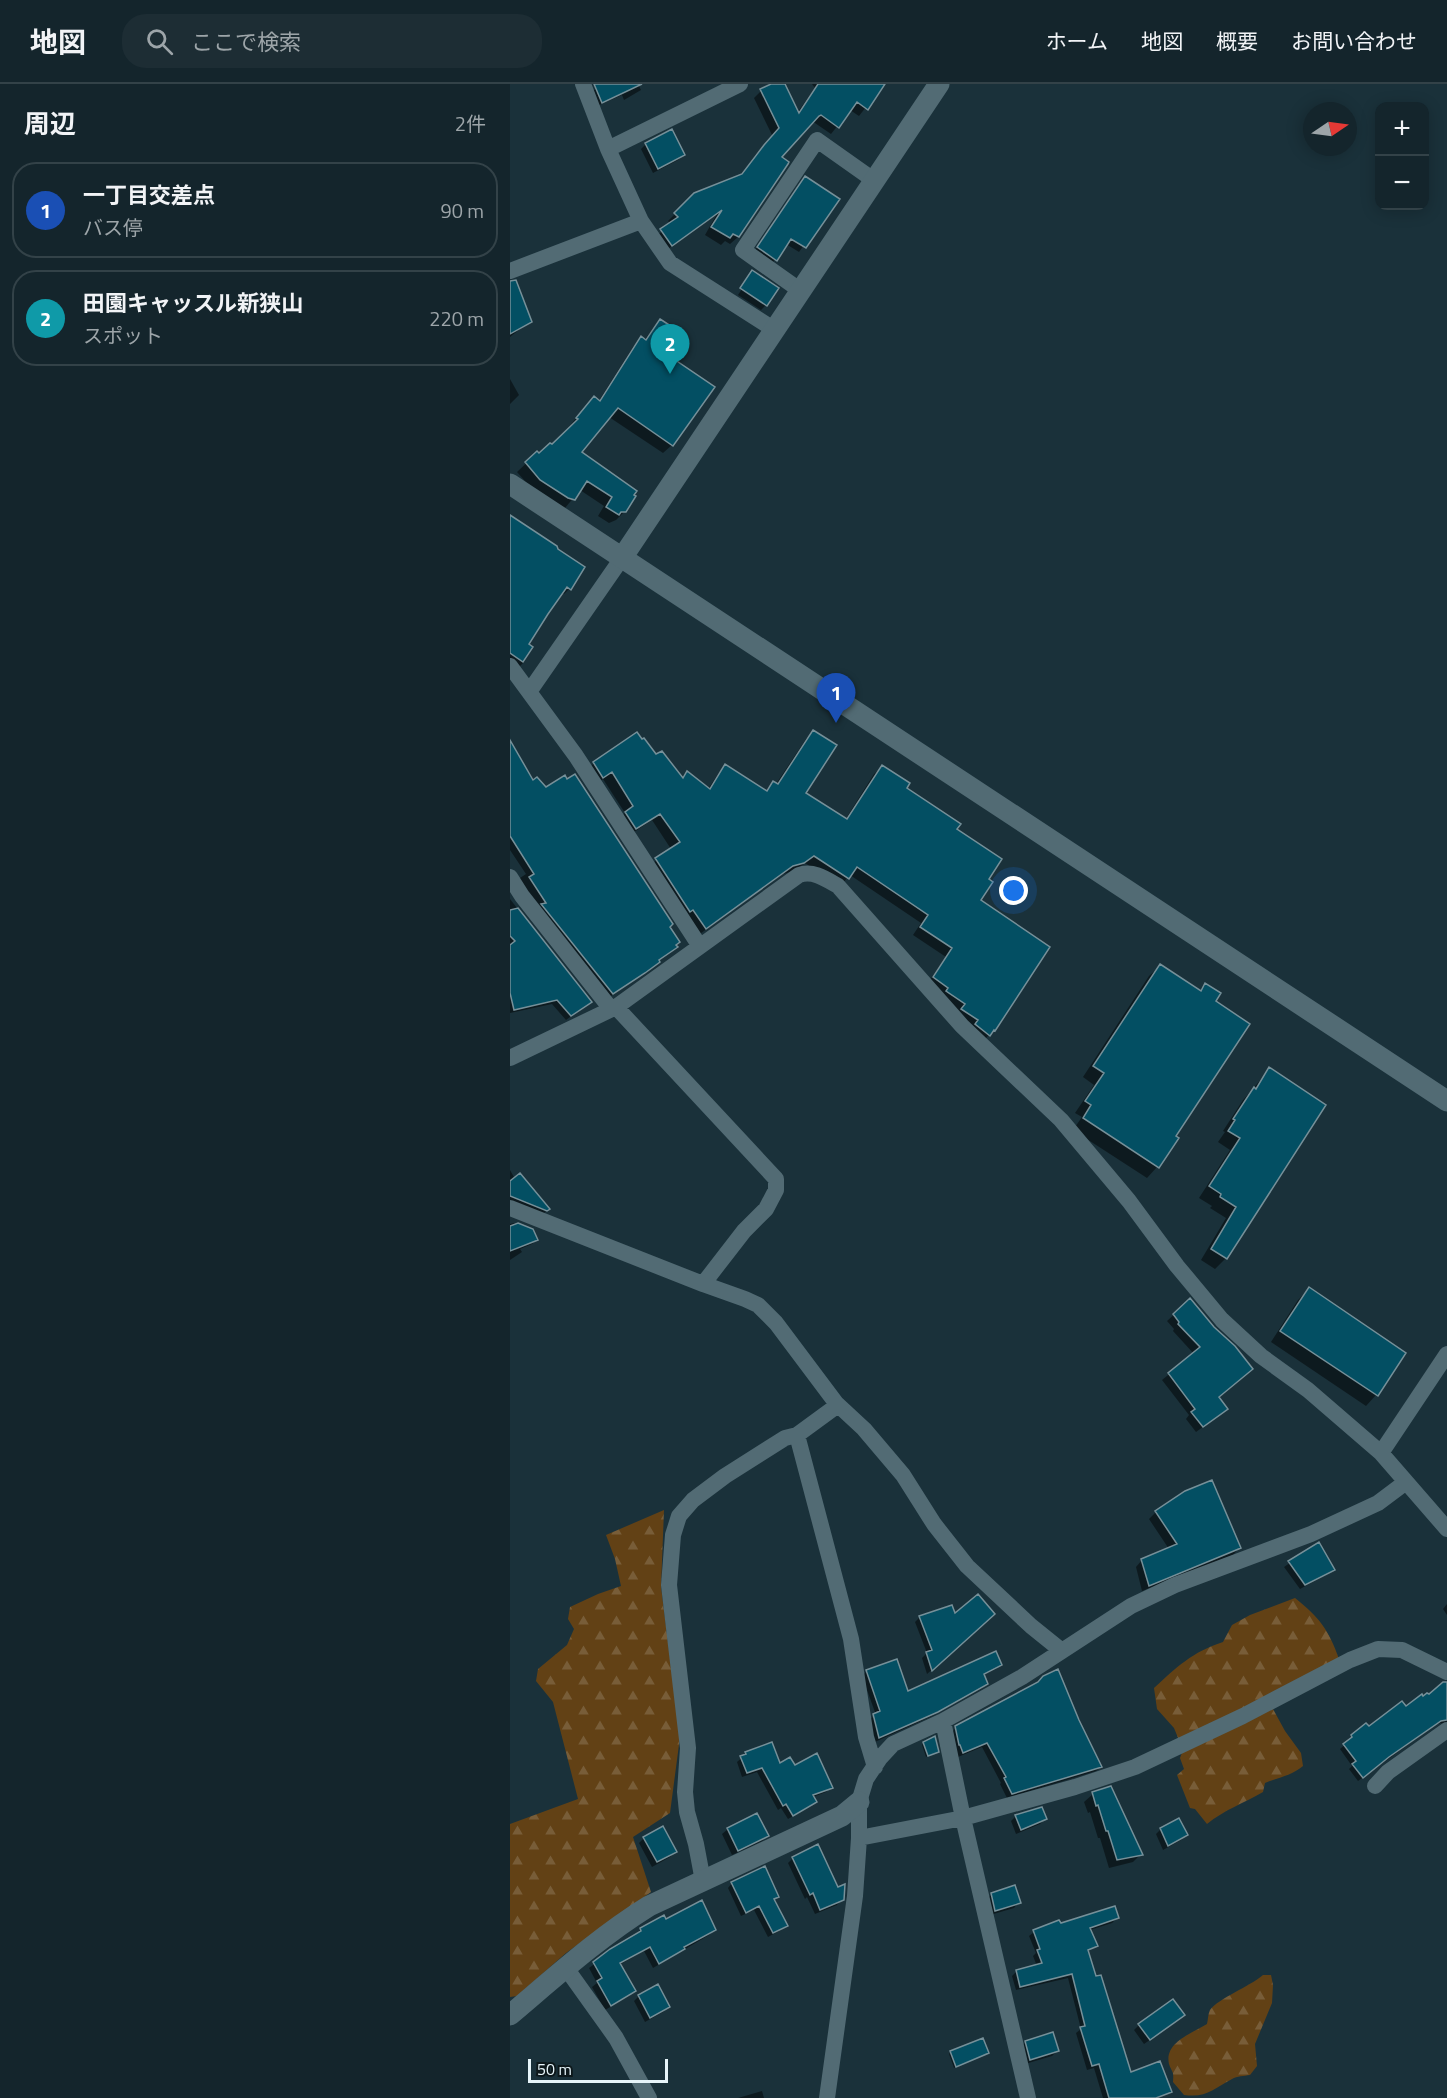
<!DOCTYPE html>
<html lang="ja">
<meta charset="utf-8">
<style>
:root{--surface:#14252c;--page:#1d2d34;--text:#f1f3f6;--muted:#9da5a9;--line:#334248;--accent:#f1a640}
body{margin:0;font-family:"Titillium Web","Noto Sans JP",sans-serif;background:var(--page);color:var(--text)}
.controls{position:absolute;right:18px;top:18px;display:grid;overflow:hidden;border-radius:12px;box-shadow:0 3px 15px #0003}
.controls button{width:54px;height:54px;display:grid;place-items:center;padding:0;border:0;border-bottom:2px solid var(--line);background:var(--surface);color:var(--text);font:30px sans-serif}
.compass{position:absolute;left:793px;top:18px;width:54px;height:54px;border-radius:50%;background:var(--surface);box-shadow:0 3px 15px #0003;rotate:77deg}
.scale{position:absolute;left:18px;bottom:15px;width:140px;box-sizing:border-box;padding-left:6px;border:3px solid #e7f5fa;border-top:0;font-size:16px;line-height:21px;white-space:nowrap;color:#e7f5fa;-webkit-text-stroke:4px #0d181b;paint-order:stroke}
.you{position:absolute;left:504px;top:807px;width:21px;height:21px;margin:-15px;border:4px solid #fff;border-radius:50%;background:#1a73e8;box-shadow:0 0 0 9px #1a73e833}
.badge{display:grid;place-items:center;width:39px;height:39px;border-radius:50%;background:var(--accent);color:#fff;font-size:20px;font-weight:700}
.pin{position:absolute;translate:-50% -50px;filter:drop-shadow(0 2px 3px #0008)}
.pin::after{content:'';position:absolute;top:32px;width:21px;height:18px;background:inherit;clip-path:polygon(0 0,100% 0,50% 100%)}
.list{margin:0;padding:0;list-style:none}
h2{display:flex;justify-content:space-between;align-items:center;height:78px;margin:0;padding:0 24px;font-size:26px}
h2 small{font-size:20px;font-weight:400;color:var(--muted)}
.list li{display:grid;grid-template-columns:39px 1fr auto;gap:18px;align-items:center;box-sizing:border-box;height:96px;margin:0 12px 12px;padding:0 12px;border:2px solid var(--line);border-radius:24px}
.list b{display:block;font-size:22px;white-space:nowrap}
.list p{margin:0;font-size:20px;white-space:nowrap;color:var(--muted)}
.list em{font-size:20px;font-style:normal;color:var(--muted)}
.icon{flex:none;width:33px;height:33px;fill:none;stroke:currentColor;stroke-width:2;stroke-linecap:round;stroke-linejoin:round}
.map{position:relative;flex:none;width:937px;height:2014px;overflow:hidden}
header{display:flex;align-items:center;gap:36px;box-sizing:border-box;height:84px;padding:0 30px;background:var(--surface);border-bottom:2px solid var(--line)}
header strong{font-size:28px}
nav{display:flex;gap:33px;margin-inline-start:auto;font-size:21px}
.search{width:420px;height:54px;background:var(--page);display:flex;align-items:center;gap:15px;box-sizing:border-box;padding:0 21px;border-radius:24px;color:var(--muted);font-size:22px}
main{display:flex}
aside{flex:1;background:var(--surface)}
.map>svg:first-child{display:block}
.forest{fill:url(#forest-firs)}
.shadow{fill:#0007}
.building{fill:#034f63;stroke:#769099;stroke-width:1.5}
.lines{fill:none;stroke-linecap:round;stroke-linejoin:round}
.minor{stroke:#526b74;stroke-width:16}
.tertiary{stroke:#526b74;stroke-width:21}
</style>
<header>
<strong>地図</strong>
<div class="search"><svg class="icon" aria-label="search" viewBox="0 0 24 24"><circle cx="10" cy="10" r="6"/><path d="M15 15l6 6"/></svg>ここで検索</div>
<nav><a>ホーム</a><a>地図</a><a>概要</a><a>お問い合わせ</a></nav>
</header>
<main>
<aside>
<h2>周辺<small>2件</small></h2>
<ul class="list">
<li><span class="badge" style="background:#1a4fb4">1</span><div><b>一丁目交差点</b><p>バス停</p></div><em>90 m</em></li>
<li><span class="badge" style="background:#0f9aa8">2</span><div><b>田園キャッスル新狭山</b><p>スポット</p></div><em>220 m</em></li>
</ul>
</aside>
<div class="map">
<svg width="937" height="2014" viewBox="0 0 937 2014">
<defs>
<pattern id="forest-firs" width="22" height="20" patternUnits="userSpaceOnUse" patternTransform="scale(1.5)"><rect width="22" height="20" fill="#624115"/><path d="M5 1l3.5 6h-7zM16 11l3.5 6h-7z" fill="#785d38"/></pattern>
</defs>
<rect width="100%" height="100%" fill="#1a313a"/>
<!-- forest -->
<path class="forest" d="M154,1426L151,1503L170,1653L160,1729L123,1753L141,1808L56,1869L7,1912L0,1913V1740L68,1715L43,1618L26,1597L28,1585L57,1561L64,1545L58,1535L60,1523L88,1510L111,1502L105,1475L96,1451Z
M785,1514C809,1533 819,1546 829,1575L757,1614L775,1647L791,1669L793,1682C781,1692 769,1693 755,1699L753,1708C734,1719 714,1726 697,1740L685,1725L680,1724L667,1691L674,1685L670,1674L673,1666L664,1644L647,1625L644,1604C667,1583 682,1568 713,1558L722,1541L740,1531Z
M753,1891H761L763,1901L762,1919L745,1960L747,1982L740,1991C734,1992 727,1992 722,1995C703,2005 697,2014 674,2011L663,1998C664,1986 662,1989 659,1980C654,1958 683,1949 697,1940C698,1936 698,1930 700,1926C709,1914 739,1903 753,1891Z"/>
<!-- shadow -->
<path class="shadow" d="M93,0H128L131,6L114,16L112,11L87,22L81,8Z
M267,0H274L287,29L305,4L302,0H374L349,32L340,26L321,50L302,37L270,74L277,80L228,153L220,160L215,157L211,161L195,151L208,128L154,168L144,154L161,140L158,137L185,110L230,93L246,70L263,53L244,14L251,7Z
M136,60L174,71L168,76L143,89L131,65Z
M291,99L327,115L289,168L276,160L261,181L243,169Z
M241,191L256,221L251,226L228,211Z
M0,211L20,237L0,253Z
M150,237L156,271L162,361L153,369L99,333L70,368L115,427L106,436L99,439L88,432L94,422L70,406L55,424L21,404L7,388L27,369L29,371L42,362L60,345L59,343L75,323L88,318L123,263L131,254L134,256Z
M0,295L9,311L0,320Z
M0,433L59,505L54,510L52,509L17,560L21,563L14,578L8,584L0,579Z
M304,647L294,709L335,736L364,690L372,683L395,704L445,745L477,796L469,816L538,863L484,946L471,959L416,902L436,873L403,851L411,839L340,791L330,802L295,779L284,787L273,790L187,852L138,783L161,765L142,736L118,752L108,737L115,729L93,695L84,701L76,687L84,679L127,650L145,673L171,695L177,689L198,705L208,690L215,682L255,707L264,699L266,700L296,655Z
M0,663L22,698L158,843L166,863L147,877L143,883L98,914L7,796L16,790L0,766Z
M0,815L80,918L56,936L42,920L0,929Z
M650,882L689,908L696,901L704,917L664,1053L667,1054L647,1083L637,1094L563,1046L572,1033L565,1029L584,1001L573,993L639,892Z
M760,985L814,1021L716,1174L705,1185L691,1176L716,1134L700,1124L702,1122L689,1114L720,1066L708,1058L715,1048L713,1047L733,1016Z
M0,1086L5,1095L38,1125L31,1132L0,1120Z
M4,1139L22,1146L27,1156L22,1160L10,1165L12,1168L0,1176V1140Z
M799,1205L866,1311L856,1322L761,1258L788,1216Z
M680,1216L707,1314L709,1331L686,1348L676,1335L679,1331L652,1296L684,1270L663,1247L664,1245L657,1237Z
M646,1428L729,1464L723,1471L632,1507L626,1483L632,1476L659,1465L639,1435Z
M808,1460L823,1485L818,1490L790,1505L774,1483Z
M937,1520V1531L933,1525Z
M445,1532L479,1535L417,1590L412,1574L417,1569L405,1538L410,1533Z
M490,1581L486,1585L473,1591L476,1600L471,1605L422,1632L365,1658L359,1636L366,1631L352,1592L357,1587L397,1609Z
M527,1600L568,1636L591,1683L586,1687L497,1714L490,1700L491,1699L472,1663L448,1673L441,1649L446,1644Z
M937,1600V1641L931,1639L925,1641L848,1697L839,1685L842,1682L830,1665L838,1658L837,1656L842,1652L918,1613Z
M414,1659L427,1668L416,1673L412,1661Z
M261,1660L269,1681L321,1703L316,1708L303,1713L305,1718L301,1722L278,1735L271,1724L268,1726L247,1688L232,1693L227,1678L236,1670Z
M583,1710L631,1770L623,1778L599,1784L590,1754H588L580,1728L578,1729L574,1718Z
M506,1732L535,1735L530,1740L506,1750L501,1737Z
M218,1745L257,1752L252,1757L222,1771L212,1750Z
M651,1745L676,1751L671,1756L653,1766L646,1750Z
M134,1754L165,1768L160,1773L142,1783L129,1759Z
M283,1774L332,1815L327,1821L305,1830L297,1813L295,1815L278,1779Z
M222,1799L267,1813L263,1817L276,1841L271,1846L258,1853L244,1826L231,1832L218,1804Z
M482,1810L509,1818L504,1824L480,1831L477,1815Z
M607,1834L602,1839L580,1846L586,1861L577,1868L620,1990L609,2014H593L584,1984L577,1986L566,1949L571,1945L558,1894L506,1906L502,1892L507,1887L527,1882L523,1872L526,1869L519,1852L524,1848L550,1841Z
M155,1838L205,1845L199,1851L143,1884L134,1867L109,1881L124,1907L119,1912L95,1926L82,1903L87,1899L79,1884L131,1846Z
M147,1902L158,1923L153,1928L135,1938L124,1917L129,1912Z
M668,1936L634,1960L624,1946L629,1941Z
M516,1958L547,1967L542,1972L515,1980L511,1963Z
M441,1968L477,1969L444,1984L439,1970Z
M252,2007L254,2014H228Z"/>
<!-- building -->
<path class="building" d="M84,0H132L92,19Z
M261,0H275L289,29L308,0H375L358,26L347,18L329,44L311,31L309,32L272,73L279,78L278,80L229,153L223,150L220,154L201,143L212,126L162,162L150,145L168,133L164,129L184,109L232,90L254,61L269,44L250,5Z
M162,45L175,71L148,85L135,59Z
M295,92L330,115L296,164L281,155L267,177L247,163Z
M242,186L269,204L257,222L230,204Z
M6,196L22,238L0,250V197Z
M150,235L173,250L158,271L205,303L163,362L108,324L72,368L127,407L124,411L126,412L116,428H111L109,431L96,423L102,413L77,397L65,416L58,414L30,396L15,378L27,367L29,369L40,359L42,360L68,335L66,334L84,312L90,317L131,252L136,256Z
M0,431L47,462L48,465L75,483L61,506L57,503L38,530L19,560L23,563L13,578L0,569Z
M303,646L327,661L296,709L337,735L372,681L400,699L397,704L451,740L447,745L492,775L479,795L483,798L471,816L540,863L485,947L484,946L480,952L465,940L468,936L451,925L455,920L436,907L438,904L423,893L442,864L410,843L418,831L347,783L339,795L304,772L294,779L283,782L196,845L183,826L180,828L145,774L170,758L150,730L126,745L115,728L123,722L102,688L93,694L83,678L127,648L132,655L134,654L146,670L152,667L173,694L177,687L200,705L215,680L257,707L263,697L268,700Z
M0,656L23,696L27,693L36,703L55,691L57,695L65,690L163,840L160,843L170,858L166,861L168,863L149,876L150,878L135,889L103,910L31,820L36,819L19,793L24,790L0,752Z
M8,824L82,918L61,932L47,916L4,926L0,909V861L5,857L0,852V826Z
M650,880L691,907L695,899L711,909L706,917L740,940L666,1052L669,1054L649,1084L573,1034L581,1021L575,1017L594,989L583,982Z
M759,983L816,1021L717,1175L701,1165L726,1123L710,1113L711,1110L699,1102L730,1054L718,1047L725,1036L723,1035L744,1003L746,1005Z
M10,1089L40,1125L37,1127L0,1112V1097Z
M8,1139L23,1145L28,1156L0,1167V1142Z
M799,1203L896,1269L868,1312L770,1247Z
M680,1214L704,1243L725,1262L743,1285L709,1313L718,1325L693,1343L681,1328L685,1325L658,1289L690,1263L668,1240L669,1238L663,1230Z
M702,1396L731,1464L639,1502L631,1475L667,1460L645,1427L675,1407Z
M809,1458L825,1486L795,1501L778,1477Z
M468,1510L485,1530L422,1587L416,1568L422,1566L409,1532L442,1521L445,1529Z
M486,1567L492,1581L474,1590L478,1600L428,1628L369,1654L363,1630L370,1627L356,1586L387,1575L398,1607Z
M548,1585L569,1636L592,1683L502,1710L494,1694L496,1693L477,1659L453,1669L450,1661H449L445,1642L528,1598L533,1592Z
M933,1598H937V1636L931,1637L879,1673L853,1694L842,1680L846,1677L833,1660L842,1653L841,1651L856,1639L859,1642L892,1617L896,1622L912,1610L913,1612L917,1609L919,1610Z
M425,1652L429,1668L418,1672L413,1658Z
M262,1658L270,1679L280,1673L285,1681L307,1669L323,1704L303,1711L307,1718L283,1732L276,1720L273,1722L252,1684L237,1689L230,1672L236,1670L235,1668Z
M601,1702L633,1771L607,1776L598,1747H596L588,1721L586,1722L582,1708Z
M532,1723L537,1735L511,1746L505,1731Z
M247,1729L259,1752L228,1767L217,1744Z
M669,1734L678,1751L658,1762L650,1744Z
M153,1742L167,1768L147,1778L133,1753Z
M308,1760L328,1803L335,1800L334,1816L310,1826L303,1809L300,1811L282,1773Z
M255,1782L269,1813L264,1815L278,1842L263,1849L249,1822L236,1829L221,1798Z
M505,1801L511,1819L485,1827L481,1809Z
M192,1816L206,1846L174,1863L175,1865L149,1880L140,1863L110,1879L126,1907L101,1922L87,1897L92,1894L83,1878L100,1865L131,1847L130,1844L154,1831L156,1835Z
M605,1822L609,1834L580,1844L588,1862L578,1866L586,1892L591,1891L621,1988L650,1977L662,2008L646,2014H599L589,1980L582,1982L570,1943L575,1942L562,1890L510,1903L506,1886L532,1879L527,1866L530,1865L523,1846L549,1836L551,1839Z
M148,1900L160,1923L140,1934L128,1911Z
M663,1915L675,1931L640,1956L628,1940Z
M543,1948L549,1967L520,1976L515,1957Z
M473,1954L479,1969L446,1983L440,1967Z"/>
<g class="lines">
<!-- minor -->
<path class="minor" d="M73,0L98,65L131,137L160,179L265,246
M98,65L230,0
M0,187L131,137
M291,207L233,166L307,56L365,97
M0,582L66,672L189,861
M19,608L112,474
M0,793L12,812L101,925
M106,923L266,1095V1106L256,1125L234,1147L193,1200L235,1215L248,1221L266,1239L326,1319L354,1345L393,1391L424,1440L457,1482L521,1542L552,1567
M0,974L106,923L289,791C303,786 316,795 328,802L452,942L551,1036L619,1117L667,1182L712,1236L751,1272L798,1306L871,1369L937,1445
M0,1124L193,1200
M328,1321L287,1351L341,1555L356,1653L365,1683
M871,1369L937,1270
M433,1637L453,1734L518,2014
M865,1702L878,1688L937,1646
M349,1754L453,1734L565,1703L625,1683L733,1632L840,1576L868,1565L892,1566L937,1588
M193,1797L186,1760L177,1728L175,1708L178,1664L159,1501L163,1451L169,1432L183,1416L215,1392L275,1354L287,1351
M56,1884L106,1954L139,2014
M317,2014L345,1812L349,1754V1718L356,1695L370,1674L383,1660L433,1637L512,1593L621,1522L665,1501L801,1450L868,1419L896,1398"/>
<!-- tertiary -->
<path class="tertiary" d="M0,400L937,1017
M112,474L429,0
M0,1931C45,1893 89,1853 139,1822L332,1732L349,1718"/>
</g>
</svg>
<div class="controls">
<button>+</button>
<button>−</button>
</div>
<svg class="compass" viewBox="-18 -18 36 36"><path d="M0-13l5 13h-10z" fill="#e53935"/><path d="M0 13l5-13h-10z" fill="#9da5a9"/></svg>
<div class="scale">50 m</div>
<div class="you"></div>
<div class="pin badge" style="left:326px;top:639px;background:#1a4fb4">1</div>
<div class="pin badge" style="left:160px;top:290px;background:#0f9aa8">2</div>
</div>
</main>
